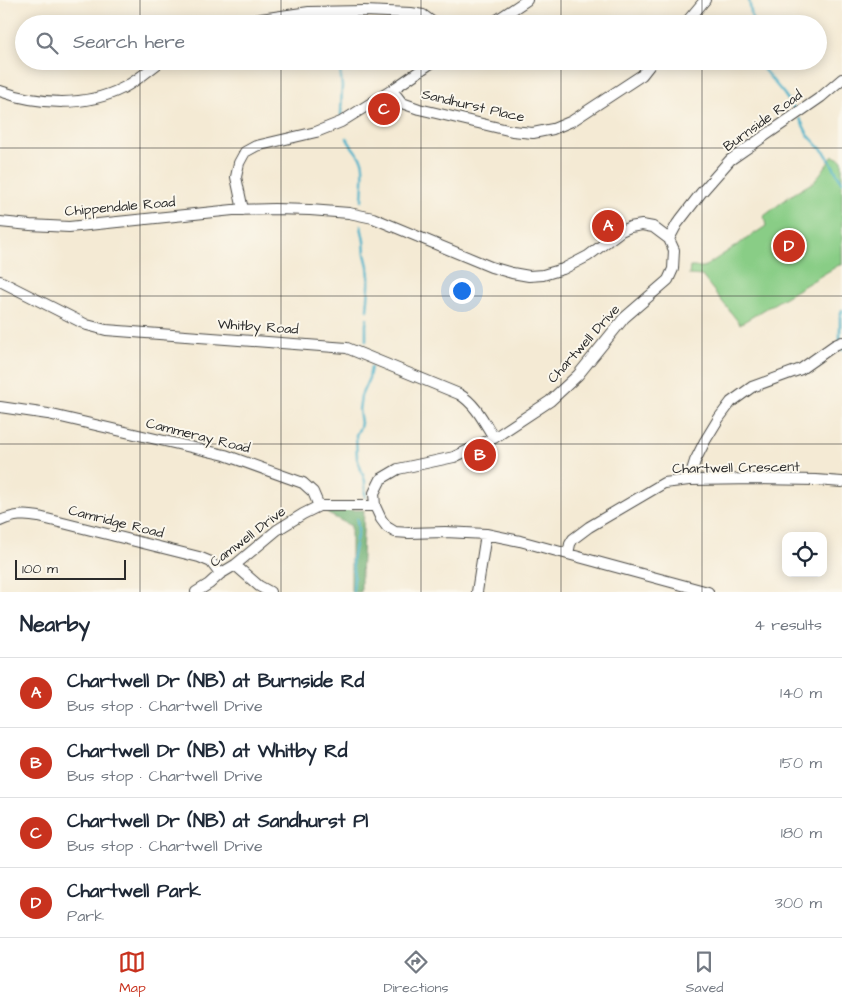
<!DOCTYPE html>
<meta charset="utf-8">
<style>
:root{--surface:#fff;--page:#f6f6f7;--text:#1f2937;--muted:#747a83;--line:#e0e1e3;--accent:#c8321e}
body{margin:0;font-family:"Architects Daughter",sans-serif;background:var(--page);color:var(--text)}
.controls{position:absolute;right:15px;bottom:15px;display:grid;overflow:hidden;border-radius:10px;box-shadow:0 2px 12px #0003}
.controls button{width:45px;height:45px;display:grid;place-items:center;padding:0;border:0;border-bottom:1px solid var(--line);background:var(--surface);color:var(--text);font:25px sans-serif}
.scale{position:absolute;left:15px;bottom:12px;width:111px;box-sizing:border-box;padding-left:5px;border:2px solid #2b2b2b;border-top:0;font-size:14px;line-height:18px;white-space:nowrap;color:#2b2b2b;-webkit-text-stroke:4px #fbf7ec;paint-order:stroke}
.you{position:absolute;left:461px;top:290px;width:18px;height:18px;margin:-12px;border:4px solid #fff;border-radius:50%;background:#1a73e8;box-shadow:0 0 0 8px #1a73e833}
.badge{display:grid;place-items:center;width:32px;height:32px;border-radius:50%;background:var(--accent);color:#fff;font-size:16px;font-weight:700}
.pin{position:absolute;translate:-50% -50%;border:2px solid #fff;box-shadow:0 1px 5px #0006}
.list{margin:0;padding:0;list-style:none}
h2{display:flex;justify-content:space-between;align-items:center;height:65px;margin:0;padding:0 20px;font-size:21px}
h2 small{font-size:16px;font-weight:400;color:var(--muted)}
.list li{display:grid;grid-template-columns:32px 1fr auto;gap:15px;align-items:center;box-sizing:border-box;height:70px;padding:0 20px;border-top:1px solid var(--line)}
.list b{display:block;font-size:19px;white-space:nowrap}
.list p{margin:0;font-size:16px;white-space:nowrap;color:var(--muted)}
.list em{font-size:16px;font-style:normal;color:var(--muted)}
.icon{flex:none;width:28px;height:28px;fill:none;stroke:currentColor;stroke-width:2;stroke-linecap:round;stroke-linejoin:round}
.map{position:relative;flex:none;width:842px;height:592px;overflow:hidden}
.search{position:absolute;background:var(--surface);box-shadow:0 2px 12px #0003;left:15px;right:15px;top:15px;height:55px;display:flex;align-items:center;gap:12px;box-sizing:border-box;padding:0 18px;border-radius:28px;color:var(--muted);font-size:19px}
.sheet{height:345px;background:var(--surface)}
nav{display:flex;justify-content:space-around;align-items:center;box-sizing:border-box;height:70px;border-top:1px solid var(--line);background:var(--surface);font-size:14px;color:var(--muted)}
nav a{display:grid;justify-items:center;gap:2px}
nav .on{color:var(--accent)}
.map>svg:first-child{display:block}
.green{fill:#89cd86;stroke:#5a7c58}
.forest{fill:#6eb073;stroke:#4c6e4f}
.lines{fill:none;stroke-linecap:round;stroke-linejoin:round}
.stream{stroke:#4bb2ca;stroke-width:2.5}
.minor-casing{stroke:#494844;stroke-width:12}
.minor{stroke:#fff;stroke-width:10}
.grid{fill:none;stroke:#2b2b2b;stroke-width:1;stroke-opacity:0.55}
.labels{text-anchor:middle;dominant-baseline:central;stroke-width:4;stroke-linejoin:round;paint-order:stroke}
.street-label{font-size:14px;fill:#2b2b2b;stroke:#fbf7ec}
</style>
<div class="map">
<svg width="842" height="592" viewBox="0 0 842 592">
<rect width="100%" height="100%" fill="#fbf7ec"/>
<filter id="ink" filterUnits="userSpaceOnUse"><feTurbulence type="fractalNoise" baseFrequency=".02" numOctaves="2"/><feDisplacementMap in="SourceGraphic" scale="10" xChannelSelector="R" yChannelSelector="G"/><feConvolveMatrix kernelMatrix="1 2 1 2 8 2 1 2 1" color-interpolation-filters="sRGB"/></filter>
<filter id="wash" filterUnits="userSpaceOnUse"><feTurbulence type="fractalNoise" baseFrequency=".0096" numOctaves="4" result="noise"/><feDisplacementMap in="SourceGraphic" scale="20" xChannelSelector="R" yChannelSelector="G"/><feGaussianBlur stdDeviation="1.12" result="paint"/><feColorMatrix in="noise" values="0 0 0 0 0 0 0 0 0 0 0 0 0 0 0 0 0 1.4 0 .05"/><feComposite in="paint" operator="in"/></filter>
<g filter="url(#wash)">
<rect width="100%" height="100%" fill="#f4ead4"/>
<!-- green -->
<path class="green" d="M833,156L842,160V265H839L740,324L702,276L689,275L690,267H704L766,226L764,216L790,196L815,181Z"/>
<!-- forest -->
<path class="forest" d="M332,510H364L361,579V592H351V526L328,514Z"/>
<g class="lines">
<!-- stream -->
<path class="stream" d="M749,0L753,24
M331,24V21
M339,61L342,86L341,115
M759,61L764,70L784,94L795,110
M800,119L808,135L826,154L842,182
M347,138C350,146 358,153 362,161C365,168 362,193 362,201
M361,226L364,241L365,254L368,266L369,277V287L367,310
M366,341V324L367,319
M840,341V316L842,310
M842,349V350
M365,497V481L357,458L356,435L360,427L361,423L359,410L361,396L369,378L371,367
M353,592L354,577L352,560L358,530L357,519"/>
</g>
</g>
<g filter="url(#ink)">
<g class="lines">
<defs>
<path id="minor" d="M227,24L309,12L364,11L411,13L423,15L435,24
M491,24L527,0
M685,24L705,0
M392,90L402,103L419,109L512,131L533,133L553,129L572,121L642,75L653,61
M0,91C39,105 86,107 123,88C137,81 149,70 161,61
M243,210L236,177L239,163L245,152L256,146L316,132L341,122L392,90L434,61
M0,222L30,225L69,227L233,210L274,209L310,210L349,213L373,218L491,267L512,273L529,276L543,275L563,269L588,256L621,231L630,227L642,225L653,227L669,239L674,250L673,269L668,280L624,318L578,375L550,401L494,438L454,457L398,469L381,479L374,493L375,506L381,519L387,527L395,532L409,533L445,532L486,534L520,541L708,592
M669,239L677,224L701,193L730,160L821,97L842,79
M0,281L87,325L106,330L347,348L459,394C476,404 484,422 494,438
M0,407L48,414L225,455L303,483L313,492L319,506
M689,480L695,461L705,441L719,418L731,402L752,387L801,369L835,345L842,342
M319,506H375
M0,521C14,515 24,514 39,517L199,557L211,562L220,574
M568,554L570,544L573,539L589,527L664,483L689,480L757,479L816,480L842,482
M235,565L259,586L270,592
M196,592L209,584L220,574L235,565L277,530L303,514L319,506
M477,592L486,534"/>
</defs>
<!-- minor casing -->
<use href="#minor" class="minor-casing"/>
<!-- minor -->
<use href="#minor" class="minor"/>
</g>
</g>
<!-- grid -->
<path class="grid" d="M140,0V24M281,0V24M421,0V24M561,0V24M702,0V24M140,61V592M281,61V592M421,61V592M561,61V592M702,61V592M0,148H842M0,296H842M0,444H842"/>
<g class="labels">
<!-- street labels -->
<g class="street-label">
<text transform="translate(473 106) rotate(13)">Sandhurst Place</text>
<text transform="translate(763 121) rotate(-36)">Burnside Road</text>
<text transform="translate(120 207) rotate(-5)">Chippendale Road</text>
<text transform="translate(258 327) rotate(4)">Whitby Road</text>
<text transform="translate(584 344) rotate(-48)">Chartwell Drive</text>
<text transform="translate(198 436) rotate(14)">Cammeray Road</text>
<text transform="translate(736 468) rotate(-1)">Chartwell Crescent</text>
<text transform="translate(116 522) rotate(14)">Camridge Road</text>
<text transform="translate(248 537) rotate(-37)">Camwell Drive</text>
</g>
</g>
</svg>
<div class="controls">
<button><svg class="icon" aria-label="locate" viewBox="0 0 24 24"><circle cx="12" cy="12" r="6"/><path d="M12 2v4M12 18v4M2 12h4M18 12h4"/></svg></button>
</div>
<div class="scale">100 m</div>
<div class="you"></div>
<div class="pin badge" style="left:608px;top:226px">A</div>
<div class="pin badge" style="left:480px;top:455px">B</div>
<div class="pin badge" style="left:384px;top:109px">C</div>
<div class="pin badge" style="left:789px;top:246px">D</div>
<div class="search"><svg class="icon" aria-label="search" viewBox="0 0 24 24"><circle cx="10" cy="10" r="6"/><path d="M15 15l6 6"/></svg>Search here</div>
</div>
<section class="sheet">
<h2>Nearby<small>4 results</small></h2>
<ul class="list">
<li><span class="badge">A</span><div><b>Chartwell Dr (NB) at Burnside Rd</b><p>Bus stop · Chartwell Drive</p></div><em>140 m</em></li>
<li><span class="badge">B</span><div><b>Chartwell Dr (NB) at Whitby Rd</b><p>Bus stop · Chartwell Drive</p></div><em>150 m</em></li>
<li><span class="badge">C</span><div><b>Chartwell Dr (NB) at Sandhurst Pl</b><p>Bus stop · Chartwell Drive</p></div><em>180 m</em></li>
<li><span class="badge">D</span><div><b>Chartwell Park</b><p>Park</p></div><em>300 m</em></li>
</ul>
</section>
<nav>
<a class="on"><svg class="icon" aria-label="map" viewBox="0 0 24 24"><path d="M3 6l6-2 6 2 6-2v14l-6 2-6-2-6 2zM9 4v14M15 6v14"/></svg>Map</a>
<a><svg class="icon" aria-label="directions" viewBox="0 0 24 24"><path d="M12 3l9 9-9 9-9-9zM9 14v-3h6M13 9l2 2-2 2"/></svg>Directions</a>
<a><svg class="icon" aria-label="saved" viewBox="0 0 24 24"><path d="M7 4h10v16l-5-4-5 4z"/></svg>Saved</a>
</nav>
